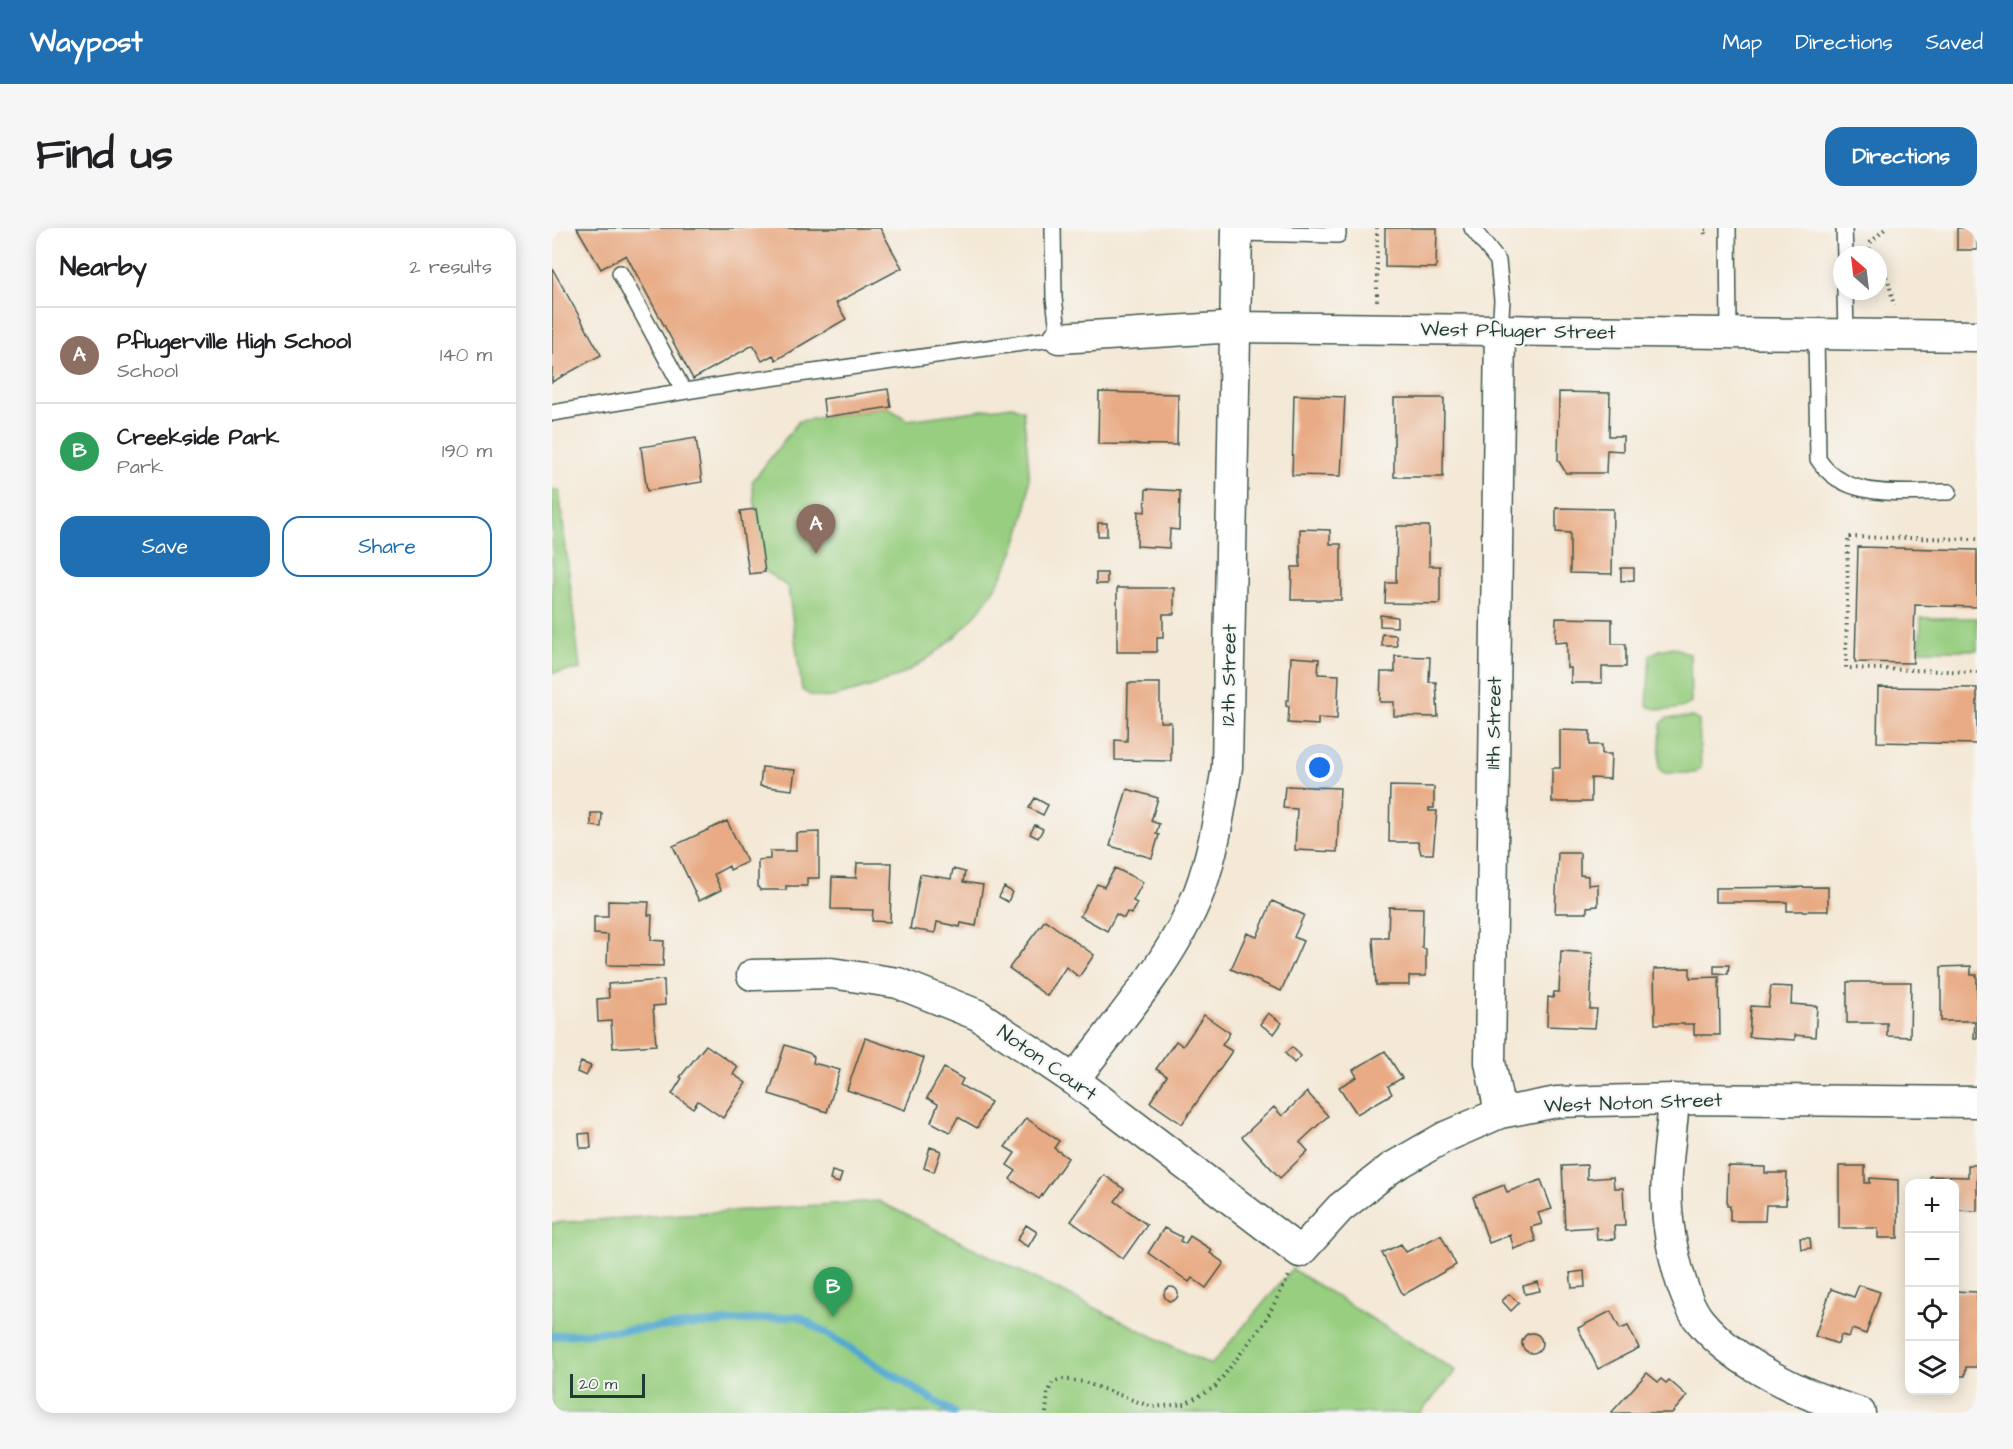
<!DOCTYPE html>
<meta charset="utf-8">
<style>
:root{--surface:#fff;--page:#f6f6f6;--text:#202124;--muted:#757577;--line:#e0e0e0;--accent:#1f6fb2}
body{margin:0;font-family:"Architects Daughter",sans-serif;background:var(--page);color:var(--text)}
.controls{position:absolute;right:18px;bottom:18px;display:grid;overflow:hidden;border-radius:12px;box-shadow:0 3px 15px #0003}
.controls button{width:54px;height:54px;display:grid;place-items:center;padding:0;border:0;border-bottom:2px solid var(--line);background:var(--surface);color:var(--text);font:30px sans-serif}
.compass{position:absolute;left:1281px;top:18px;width:54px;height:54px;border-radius:50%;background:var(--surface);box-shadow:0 3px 15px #0003;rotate:332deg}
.scale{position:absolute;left:18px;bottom:15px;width:75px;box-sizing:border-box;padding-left:6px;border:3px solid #1f3d34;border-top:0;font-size:16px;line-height:21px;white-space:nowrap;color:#1f3d34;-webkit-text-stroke:4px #f6f6f2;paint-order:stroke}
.you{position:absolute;left:768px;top:540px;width:21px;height:21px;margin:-15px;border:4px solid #fff;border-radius:50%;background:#1a73e8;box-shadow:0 0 0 9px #1a73e833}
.badge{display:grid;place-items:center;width:39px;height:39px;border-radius:50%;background:var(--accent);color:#fff;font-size:20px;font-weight:700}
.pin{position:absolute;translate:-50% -50px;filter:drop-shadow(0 2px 3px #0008)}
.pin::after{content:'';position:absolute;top:32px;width:21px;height:18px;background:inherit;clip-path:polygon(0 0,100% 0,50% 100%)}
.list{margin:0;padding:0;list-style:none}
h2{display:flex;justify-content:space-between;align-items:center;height:78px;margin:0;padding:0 24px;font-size:26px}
h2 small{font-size:20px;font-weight:400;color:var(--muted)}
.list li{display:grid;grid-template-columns:39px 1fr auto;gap:18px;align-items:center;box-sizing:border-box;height:96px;padding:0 24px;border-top:2px solid var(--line)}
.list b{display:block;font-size:22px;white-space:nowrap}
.list p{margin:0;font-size:20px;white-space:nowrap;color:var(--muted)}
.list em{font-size:20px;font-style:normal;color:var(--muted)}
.actions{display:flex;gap:12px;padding:18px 24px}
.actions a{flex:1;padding:14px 0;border:2px solid var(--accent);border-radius:18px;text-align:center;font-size:21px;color:var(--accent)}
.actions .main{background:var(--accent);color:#fff}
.icon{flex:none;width:33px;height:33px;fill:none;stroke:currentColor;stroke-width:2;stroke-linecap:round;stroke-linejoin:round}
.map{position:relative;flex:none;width:1425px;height:1185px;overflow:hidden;border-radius:18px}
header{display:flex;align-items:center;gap:36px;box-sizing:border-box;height:84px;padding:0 30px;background:var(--accent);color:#fff}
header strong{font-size:28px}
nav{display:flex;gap:33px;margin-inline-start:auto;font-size:21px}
.intro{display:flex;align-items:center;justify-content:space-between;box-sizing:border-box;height:144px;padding:0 36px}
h1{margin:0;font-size:42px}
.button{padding:15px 27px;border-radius:18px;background:var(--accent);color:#fff;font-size:21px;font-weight:700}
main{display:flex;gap:36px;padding:0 36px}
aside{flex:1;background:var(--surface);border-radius:18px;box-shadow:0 3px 15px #0003}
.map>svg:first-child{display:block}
.green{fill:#98ce80;stroke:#5c865a;stroke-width:1.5}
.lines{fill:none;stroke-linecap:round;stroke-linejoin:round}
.stream{stroke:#51a8ce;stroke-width:8}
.building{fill:#e8ab85}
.lane-casing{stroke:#3f574c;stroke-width:18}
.street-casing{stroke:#3f574c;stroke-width:33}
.path{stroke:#3f574c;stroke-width:4;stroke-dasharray:1.5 4.5;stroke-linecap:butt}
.lane{stroke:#fff;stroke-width:15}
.street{stroke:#fff;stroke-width:30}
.labels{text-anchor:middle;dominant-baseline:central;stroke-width:4.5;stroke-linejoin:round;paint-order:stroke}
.street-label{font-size:20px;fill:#1f3d34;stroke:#f6f6f2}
</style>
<header>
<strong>Waypost</strong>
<nav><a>Map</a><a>Directions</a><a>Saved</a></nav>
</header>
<div class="intro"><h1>Find us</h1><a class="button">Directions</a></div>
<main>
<aside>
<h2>Nearby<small>2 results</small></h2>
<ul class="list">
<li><span class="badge" style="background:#8d6e63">A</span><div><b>Pflugerville High School</b><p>School</p></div><em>140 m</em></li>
<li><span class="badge" style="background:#2e9e5b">B</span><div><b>Creekside Park</b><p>Park</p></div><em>190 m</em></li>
</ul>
<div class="actions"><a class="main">Save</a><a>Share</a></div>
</aside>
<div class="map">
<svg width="1425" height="1185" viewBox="0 0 1425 1185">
<rect width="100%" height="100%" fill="#f6f6f2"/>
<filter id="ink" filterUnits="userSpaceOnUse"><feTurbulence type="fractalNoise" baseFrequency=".0167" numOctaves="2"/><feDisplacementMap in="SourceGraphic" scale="12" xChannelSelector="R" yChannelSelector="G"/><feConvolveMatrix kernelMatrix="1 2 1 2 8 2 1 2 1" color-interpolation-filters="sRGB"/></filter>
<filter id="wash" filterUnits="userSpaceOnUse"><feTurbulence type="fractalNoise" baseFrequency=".008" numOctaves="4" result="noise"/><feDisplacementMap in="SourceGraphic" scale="24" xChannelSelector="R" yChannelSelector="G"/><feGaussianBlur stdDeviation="1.35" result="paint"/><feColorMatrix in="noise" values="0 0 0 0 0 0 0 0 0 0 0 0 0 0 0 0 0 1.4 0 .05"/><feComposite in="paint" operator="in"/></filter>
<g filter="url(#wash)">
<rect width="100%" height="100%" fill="#f4e8d6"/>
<!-- green -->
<path class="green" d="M460,178L471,182C473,204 477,228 477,250C475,345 402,437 310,461C290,466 268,477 250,462L236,359L212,342L200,254L247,193L336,180L356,192Z
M0,262H7L28,441L0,445Z
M1369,390H1425V422H1368Z
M1121,419L1138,426L1139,475C1126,484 1109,483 1095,478L1098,427L1108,422Z
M1142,489L1147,493L1149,540L1143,545H1111L1107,540L1109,496L1115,490Z
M326,973L659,1137L740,1041L904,1143L868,1185H0V995Z"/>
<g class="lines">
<!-- stream -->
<path class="stream" d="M0,1108L246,1088L402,1185"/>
</g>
<g id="blocks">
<!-- building -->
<path class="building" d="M25,0H328L350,40L284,75L294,91L224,132L221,127L210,133L201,117L141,151L74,27L49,41Z
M833,0H885L884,40L833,39Z
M1405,0H1425V22H1405Z
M0,40L49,127L0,154Z
M336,161L339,179L273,189L271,171Z
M547,164L626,166L625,217L546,216Z
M1007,164L1058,165L1057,208H1071V223L1055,222L1054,245H1014L1006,232Z
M742,167L793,169L789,248L740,247Z
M842,170H892L891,249H842Z
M144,210L150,254L95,263L89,219Z
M594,261L628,263L627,302L618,301L617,320L585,318L586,283L593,284Z
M1004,280L1061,281L1060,346L1018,345V305L1004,304Z
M204,281L213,344L197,346L188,283Z
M546,295H555V308H546Z
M845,298H877V338H888V376L833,375L834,355H844Z
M748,301L778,302V316H789V372H739L740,339H748Z
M1306,319L1425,322V379L1363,377L1361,435L1303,434Z
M1069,340H1082V352L1069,353Z
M544,345H555V356H544Z
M565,360H622V386H611V410H605V424H565Z
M828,387L845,389V399L828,398Z
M1004,390L1060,391V416H1074V439H1050V455H1019V440H1015V414L1003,415Z
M830,406L844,407L845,418H830Z
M843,428L878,429L877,454H884L886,489L842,488V474H828L829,444H843Z
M739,429L767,431L766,446L787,447L785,491L766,490V497L736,495L737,479L734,478V472H737Z
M576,455H608V494H619V533L563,532V512L575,513Z
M1326,459L1425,460V516L1325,514Z
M1008,502L1038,503V517H1050V526H1059L1058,551L1039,550V574H1000V540H1008Z
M210,539L243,542L240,562L208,558Z
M733,558L788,560L785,624L743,622L745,581L731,580Z
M838,558L882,559V580H877V583H885L881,626H869L866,614H837Z
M575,561L606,570L599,593L607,596L604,606L607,607L600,630L558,618Z
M483,570L496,577L491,587L477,580Z
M39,585H50L49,599L39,598Z
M175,593L195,634L178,642L177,638L162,646L169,662L147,673L121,618Z
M483,597L491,601L486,610L478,606Z
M267,604V650H255V658H234V662H208L206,659V632L218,631V623H244V605Z
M1006,625H1028V647L1036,648V657L1046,656V678L1035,679V685H1003Z
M305,635H340L338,694L320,693L321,682L279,681L280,649L304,650Z
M563,640L591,654L581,673L585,675L579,686L575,684L572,690L564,686L555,703L528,688L545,656L552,659Z
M401,641L413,644L411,654L431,657L424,698L409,695L408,699L385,694L383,705L358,701L368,646L399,651Z
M452,659L460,664L456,674L447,669Z
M1276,659V683H1235V674H1163V660Z
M56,673L97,674L96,687H100L99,712L112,713L111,738L55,737L56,707L42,706V689H56Z
M720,673L752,687L742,709L751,713L729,763L679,741L695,705L705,709Z
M837,679L871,680L870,720L874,721V748H857V757H824L821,710H836Z
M493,692L542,727L527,749L514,739L495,768L457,740Z
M1009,723L1041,725L1038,781H1045L1043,800L995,798L996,769L1001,770L1002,764H1007Z
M1162,737H1177L1176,746L1162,745Z
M1419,738V747H1425V810H1422L1423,793H1389V739Z
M1138,740V750L1167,749L1168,807H1142V796H1103L1102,741Z
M112,752L113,777L101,778L104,817L61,820L59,793L46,794L45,771L57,770L56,756Z
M1295,754H1359L1358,809L1335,808V795H1295Z
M1219,758L1240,759L1239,776L1265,778L1263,809L1243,807V812L1197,809L1199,778L1216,779Z
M716,785L730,795L722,806L708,796Z
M652,787L678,805L670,817L680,823L630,896L598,874L615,848L604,841L624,813L631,818Z
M313,810L372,830L353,882L295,862Z
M154,817L186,839L181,846L194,855L171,890L146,873L141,880L120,866L130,850L128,849Z
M233,817L257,825L262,829L261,835L288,842L275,884L217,866Z
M740,819L749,828L742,835L733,825Z
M833,823L850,850L836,858L840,866L805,886L787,859L805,849L801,842Z
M29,834L39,838L34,848L25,844Z
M392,840L411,851L408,857L439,874L425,900L406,889L398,904L379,894L386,876L375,870Z
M755,864L776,888L748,914L756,923L728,950L690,909L722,879L730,888Z
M474,890L507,913L502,920L516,930L487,971L458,951L464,943L455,937L463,925L453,919Z
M38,905L39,920H28L27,906Z
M378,919L389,923L382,944L372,940Z
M1035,937V951L1061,949L1062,960H1071L1073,998H1062L1063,1011L1045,1012L1044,999L1013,1001L1010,938Z
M1416,937H1425V983L1402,982V956H1378V948L1416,949Z
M1176,938L1213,939V945H1235L1234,977H1214L1213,993H1178V978H1175Z
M1287,938H1313V955H1318V950L1346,952V1010H1326V1000H1287Z
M280,943L290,946L287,955L278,952Z
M552,947L572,961L563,973L595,997L571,1031L519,993Z
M989,952L1000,981L986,985L990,996L979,999L984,1013L962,1021L958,1007L937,1015L921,969L952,957L955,964Z
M474,997L485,1004L476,1019L465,1012Z
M612,1000L630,1009L628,1013L633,1016L638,1008L660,1022L658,1025L672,1035L654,1060L640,1050L637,1054L596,1025Z
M889,1007L904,1037L851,1067L830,1025L849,1016L854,1024Z
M1248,1010H1258L1259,1020L1249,1021Z
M1032,1043L1033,1059L1020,1060L1018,1045Z
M986,1054L988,1063L973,1066L971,1058Z
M1307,1057L1328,1064L1314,1106L1300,1101L1297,1109L1289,1107L1286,1116L1263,1108L1279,1061L1302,1069Z
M612 1066a7 7 0 1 1 14 0a7 7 0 1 1-14 0Z
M1402,1063L1425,1064V1139H1414L1413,1148H1402Z
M957,1066L967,1075L959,1083L950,1073Z
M1059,1083L1068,1101L1076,1098L1087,1120L1046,1141L1026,1100Z
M970 1115a10 10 0 1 1 20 0a10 10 0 1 1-20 0Z
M1095,1145L1106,1154L1109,1151L1114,1155L1117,1152L1135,1168L1120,1185H1059Z"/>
</g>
</g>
<g filter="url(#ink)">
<use href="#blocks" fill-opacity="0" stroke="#3f574c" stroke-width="1.5"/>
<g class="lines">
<defs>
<path id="lane" d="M920,0L946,33L950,72L948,103
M1176,0L1177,105
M1292,0L1293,27
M685,5L786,7V0
M68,45L132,163
M1293,63L1294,106
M1264,106L1266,231C1293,274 1353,263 1397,264
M0,185L189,154L507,110L502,70L501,0"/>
<path id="street" d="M507,110L684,99L1425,108
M200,747L279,745L346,755L426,787L522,852L748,1024L788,980L839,940L893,909L948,885L1005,874L1122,871L1425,874
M522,852C565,793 620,734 647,664C662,624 668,581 675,539L685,0
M1122,871C1120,906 1112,945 1115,981C1117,1011 1129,1070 1148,1093C1185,1138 1254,1168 1308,1185
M948,885L938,834L948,103"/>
</defs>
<!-- lane casing -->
<use href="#lane" class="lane-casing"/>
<!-- street casing -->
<use href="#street" class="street-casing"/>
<!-- path -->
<path class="path" d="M1153,6L1152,1L1158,2
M1317,27L1319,14L1334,0
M1326,40L1336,51L1342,78
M825,73V0
M1425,311L1296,309L1294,440L1425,444
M494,1185L496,1164L501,1154L510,1151L532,1154L600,1179L633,1176L663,1159L712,1095L737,1048"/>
<!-- lane -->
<use href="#lane" class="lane"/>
<!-- street -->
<use href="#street" class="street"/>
</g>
</g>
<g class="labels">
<!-- street labels -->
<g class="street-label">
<text transform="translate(966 103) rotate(1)">West Pfluger Street</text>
<text transform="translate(677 447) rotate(-89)">12th Street</text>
<text transform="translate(942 495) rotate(-89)">11th Street</text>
<text transform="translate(495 835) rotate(35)">Noton Court</text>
<text transform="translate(1081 875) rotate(-2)">West Noton Street</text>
</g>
</g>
</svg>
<div class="controls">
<button>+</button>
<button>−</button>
<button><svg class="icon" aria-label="locate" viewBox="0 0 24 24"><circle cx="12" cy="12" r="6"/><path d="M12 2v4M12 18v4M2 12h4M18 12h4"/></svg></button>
<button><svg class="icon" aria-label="layers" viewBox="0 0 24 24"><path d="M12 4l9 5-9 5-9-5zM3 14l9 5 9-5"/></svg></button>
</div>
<svg class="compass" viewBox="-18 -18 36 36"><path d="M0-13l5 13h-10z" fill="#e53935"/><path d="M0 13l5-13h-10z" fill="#757577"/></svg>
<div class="scale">20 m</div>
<div class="you"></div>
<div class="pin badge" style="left:264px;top:326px;background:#8d6e63">A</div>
<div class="pin badge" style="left:281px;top:1089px;background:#2e9e5b">B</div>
</div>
</main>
